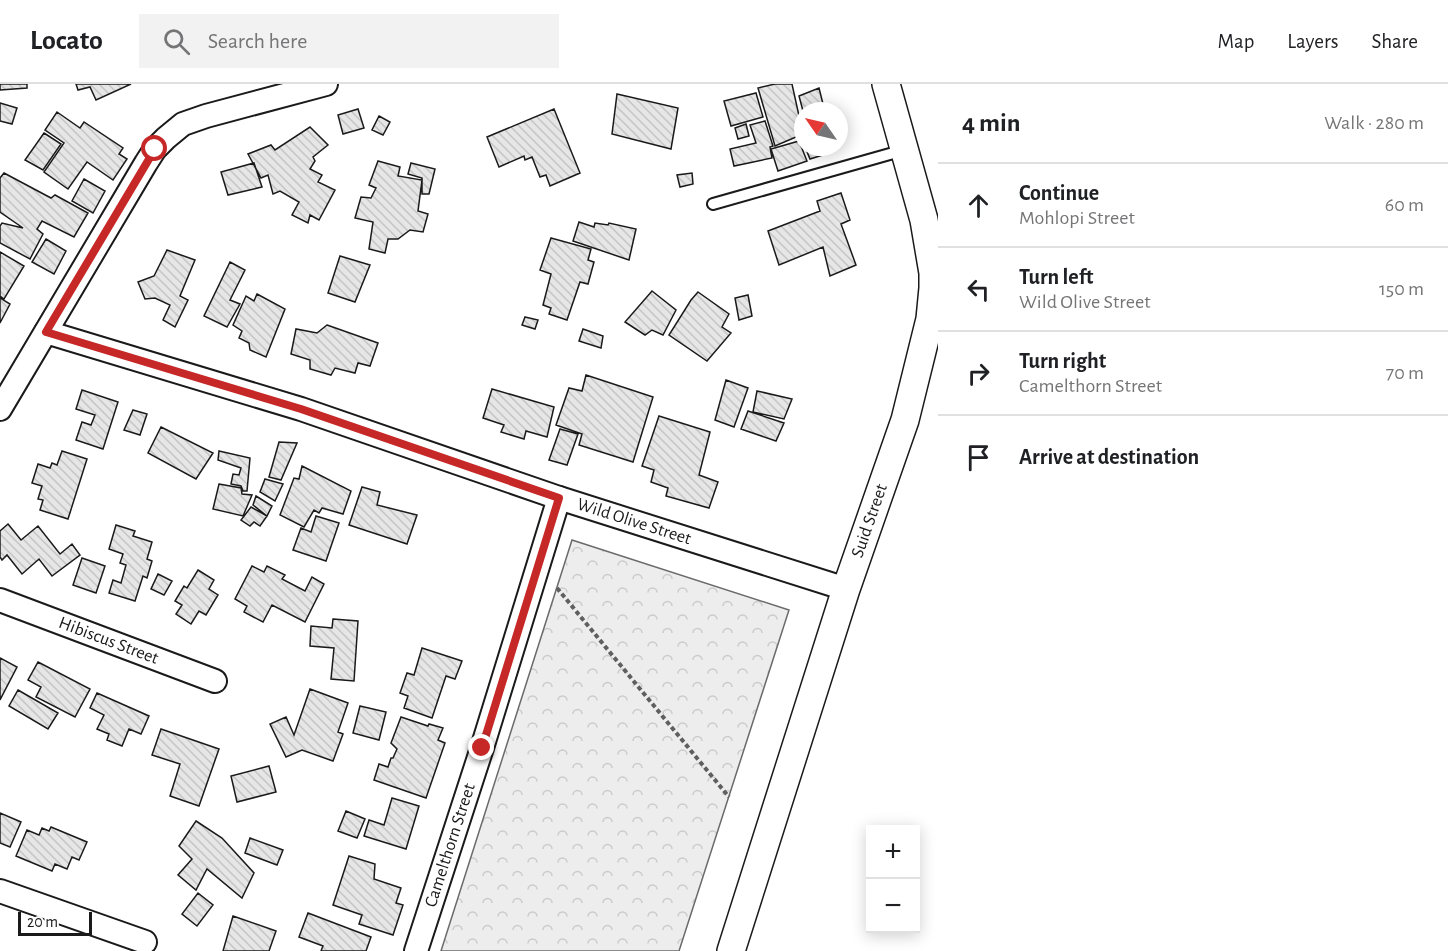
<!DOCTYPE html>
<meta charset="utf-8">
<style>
:root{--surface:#fff;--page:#f2f2f2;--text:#202124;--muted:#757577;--line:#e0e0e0}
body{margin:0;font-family:"Alegreya Sans",sans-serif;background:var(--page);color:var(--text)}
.controls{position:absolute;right:18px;bottom:18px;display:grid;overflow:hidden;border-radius:0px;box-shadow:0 3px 15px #0003}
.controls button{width:54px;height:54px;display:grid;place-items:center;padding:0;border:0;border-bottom:2px solid var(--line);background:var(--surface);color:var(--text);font:30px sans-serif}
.compass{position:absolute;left:794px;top:18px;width:54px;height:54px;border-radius:50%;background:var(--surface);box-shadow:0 3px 15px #0003;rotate:304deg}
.scale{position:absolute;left:18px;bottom:15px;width:74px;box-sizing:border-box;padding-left:6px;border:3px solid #1a1a1a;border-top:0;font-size:16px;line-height:21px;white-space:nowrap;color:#1a1a1a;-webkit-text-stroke:4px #fff;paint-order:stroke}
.stop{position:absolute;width:18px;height:18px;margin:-14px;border:4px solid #c62828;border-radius:50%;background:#fff}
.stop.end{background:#c62828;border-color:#fff;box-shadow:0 2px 6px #0008}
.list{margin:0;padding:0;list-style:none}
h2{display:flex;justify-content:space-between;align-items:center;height:78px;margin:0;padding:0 24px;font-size:26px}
h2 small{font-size:20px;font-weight:400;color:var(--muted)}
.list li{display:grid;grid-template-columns:39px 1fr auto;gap:18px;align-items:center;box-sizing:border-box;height:84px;padding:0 24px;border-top:2px solid var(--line)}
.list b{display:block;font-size:22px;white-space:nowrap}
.list p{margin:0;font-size:20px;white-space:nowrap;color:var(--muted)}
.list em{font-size:20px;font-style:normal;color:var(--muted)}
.icon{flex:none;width:33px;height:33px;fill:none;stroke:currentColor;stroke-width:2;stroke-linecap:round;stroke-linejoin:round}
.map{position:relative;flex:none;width:938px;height:867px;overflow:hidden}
header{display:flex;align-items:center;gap:36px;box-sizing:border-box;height:84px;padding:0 30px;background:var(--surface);border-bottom:2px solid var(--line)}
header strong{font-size:28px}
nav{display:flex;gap:33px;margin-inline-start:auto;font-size:21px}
.search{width:420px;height:54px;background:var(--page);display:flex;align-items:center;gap:15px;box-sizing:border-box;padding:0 21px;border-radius:0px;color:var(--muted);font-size:22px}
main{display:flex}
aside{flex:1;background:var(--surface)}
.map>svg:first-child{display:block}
.forest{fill:url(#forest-crowns);stroke:#6a6a6a;stroke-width:1.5}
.building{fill:url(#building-back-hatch);stroke:#1a1a1a;stroke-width:1.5}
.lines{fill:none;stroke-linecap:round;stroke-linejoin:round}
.service-casing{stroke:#1a1a1a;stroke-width:14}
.minor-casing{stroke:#1a1a1a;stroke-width:26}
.tertiary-casing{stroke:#1a1a1a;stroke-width:30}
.path{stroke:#5f5f5f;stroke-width:4;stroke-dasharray:4.5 3;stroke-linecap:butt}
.service{stroke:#fff;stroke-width:10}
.minor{stroke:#fff;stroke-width:22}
.tertiary{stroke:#fff;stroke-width:27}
.route{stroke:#c62828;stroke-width:8}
.labels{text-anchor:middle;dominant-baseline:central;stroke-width:4.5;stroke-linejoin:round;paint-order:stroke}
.street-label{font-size:18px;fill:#1a1a1a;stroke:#fff}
</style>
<header>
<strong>Locato</strong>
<div class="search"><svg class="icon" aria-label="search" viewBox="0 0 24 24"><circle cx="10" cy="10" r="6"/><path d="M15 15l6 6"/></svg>Search here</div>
<nav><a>Map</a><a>Layers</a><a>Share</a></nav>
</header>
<main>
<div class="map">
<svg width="938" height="867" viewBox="0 0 938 867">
<defs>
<pattern id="forest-crowns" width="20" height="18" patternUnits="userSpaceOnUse" patternTransform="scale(1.5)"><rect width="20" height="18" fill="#ededed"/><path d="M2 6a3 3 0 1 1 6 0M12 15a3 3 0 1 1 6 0" fill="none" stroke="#cbcbcb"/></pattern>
<pattern id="building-back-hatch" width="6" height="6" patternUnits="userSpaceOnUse" patternTransform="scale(1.5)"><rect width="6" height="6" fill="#e6e6e6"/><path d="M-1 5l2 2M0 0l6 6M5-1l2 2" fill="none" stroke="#c5c5c5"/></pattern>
</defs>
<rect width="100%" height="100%" fill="#fff"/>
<!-- forest -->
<path class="forest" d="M572,456L789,526L679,867H441Z"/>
<!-- building -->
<path class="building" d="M0,0H27V4L0,6Z
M76,0H131L96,16L90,3L78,6Z
M775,0H792L803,50L775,62L758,4Z
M819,4L824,24L819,27H803L799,12Z
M756,9L763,33L731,42L724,17Z
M617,10L678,24L671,65L612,50Z
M0,19L17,24L12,40L0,37Z
M358,25L364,44L343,50L338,31Z
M554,25L580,89L550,102L546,91L540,93L532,73L525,76L524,72L499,83L487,53Z
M57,28L80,44L84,38L123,64L119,70L127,75L113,96L87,78L68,105L44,88L64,59L45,46Z
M379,32L390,38L383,51L372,46Z
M765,37L773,62L770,63L772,74L734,82L730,65L756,59L750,41Z
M746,40L749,52L738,55L735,44Z
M310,43L328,61L313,73L315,77L310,85L322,91L318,98L335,106L319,136L310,131L308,139L292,131L299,118L280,107L273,110L268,91L261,94L248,70L271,61L275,66Z
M44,49L61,60L43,86L25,76Z
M799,57L807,77L778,87L771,65Z
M805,63H824L826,70L810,75Z
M378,77L400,83L398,92L422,96L418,127L428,130L423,148L410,146L398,155H388L385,169L369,165L373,138L355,134L361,113L371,114L376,104L369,101Z
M254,79L262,103L228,111L221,88Z
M411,79L435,85L429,110H422V94L408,90Z
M4,89L51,114L55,111L88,129L74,153L42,137L37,145L43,150L30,175L0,159V142L2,139L23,144L0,128V94Z
M692,89L693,100L680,103L677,91Z
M84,95L105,107L93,129L72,117Z
M841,109L850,136L841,140L856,181L830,192L823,163L779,181L768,147L820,127L817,117Z
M579,138L594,143L595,139L608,141L609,139L636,145L629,176L573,157Z
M551,154L591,165L588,176L594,178L588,200L580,198L567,236L549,230L551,224L543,221L551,190L540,186Z
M46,155L66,167L54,190L32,178Z
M167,166L195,176L180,212L188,216L175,243L163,236L170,221L155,214L145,215L138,198L154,192Z
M0,168L24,182L4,215L0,212Z
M340,172L370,181L355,218L328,209Z
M230,178L245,186L230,216L240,220L227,243L204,232Z
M652,207L676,226L663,251L652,246L645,251L625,238Z
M698,208L729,230L722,243L731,249L707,277L669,251L691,216Z
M257,210L285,225L266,273L250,266L249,259L239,254L242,247L233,241L246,212L254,217Z
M748,211L752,232L739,236L735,214Z
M0,214L10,220L0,239Z
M525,233L538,236L535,245L522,241Z
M327,241L378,259L370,282L358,279L355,289L335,284L331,291L310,285V276L291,270L296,245L317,249Z
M583,245L603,252L601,264L579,257Z
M586,291L653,313L633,378L579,361L582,350L556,341L569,304L582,307Z
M726,296L748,304L734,343L715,336Z
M492,305L554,323L547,353L526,347L524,355L501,348L504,341L483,334Z
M82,306L118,318L103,365L76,356L82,338L91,341L95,331L76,325Z
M757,307L792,315L784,335L753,328Z
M133,326L147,330L140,351L124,346Z
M748,327L784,339L776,357L741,345Z
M659,332L710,348L699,391L718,398L709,424L666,412L668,404L651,398L654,386L642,382Z
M161,343L213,369L196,395L148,369Z
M560,345L578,350L567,381L549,376Z
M279,358L297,359L281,396L269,393Z
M62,367L87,375L68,435L40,426L43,416L38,415L42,402L32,399L38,380L50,384L52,379L57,381Z
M219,367L250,374L247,407H243L241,402L231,400L233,390L239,391L241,384L218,376Z
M302,382L351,407L343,430L322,424L319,429L314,426L304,443L280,431L294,394L299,395Z
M265,395L283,400L275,417L260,408Z
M219,400L241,404L242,410L252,411L243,432L213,425Z
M362,403L380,408L377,421L417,431L407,460L349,441Z
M256,412L272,422L267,432L253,421Z
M251,423L267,432L260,442L254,438L250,442L241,436Z
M316,432L339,439L326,477L293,466L301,444L311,448Z
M8,440L21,456L38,442L60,470L72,460L80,471L52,492L39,475L22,490L7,471L2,476L0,473V447Z
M116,441L135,447L133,452L152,458L147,475L152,477L147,494L143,492L135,517L109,509L113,496L121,499L126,481L120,479L123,470L109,465Z
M82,474L105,482L96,509L73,501Z
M252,482L264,488L267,482L285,491L282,495L305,507L312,493L324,500L305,538L272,521L263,538L244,528L247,522L235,515Z
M198,486L214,496L209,505L218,511L206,531L199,527L191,540L176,530L182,521L175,517L184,502L187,504Z
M158,490L172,497L164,511L151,505Z
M333,535L358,537L354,597L331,595L334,564L310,562L311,542L332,544Z
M422,564L462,577L455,595L446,592L432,634L404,624L408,612L400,609L407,589L414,591Z
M0,574L17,583L0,616Z
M38,578L90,605L75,633L36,613L41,603L28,596Z
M310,605L348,619L338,648L343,650L333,677L302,666L286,673L270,640L286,633L294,651Z
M18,606L58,629L48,645L9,622Z
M97,609L149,632L141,650L129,645L122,662L107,656L109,650L97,645L104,631L90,624Z
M360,622L386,628L379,656L353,649Z
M401,633L428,642L429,640L443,644L438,656L445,659L426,714L374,696L379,680L388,683L391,674H393L397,665L391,659Z
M161,645L219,665L199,722L170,712L180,680L152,671Z
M269,682L276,708L237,718L231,692Z
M392,714L419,722L406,765L364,752L369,736L384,741Z
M346,727L365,735L357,754L338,747Z
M0,729L21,738L10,763L0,759Z
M196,737L222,754L254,789L242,814L207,785L196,806L178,791L192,775L179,762Z
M51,743L87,758L79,776L72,773L67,785L55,780L52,787L16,772L27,746L39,751L42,744L49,747Z
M250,754L283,766L277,781L245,769Z
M349,772L375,780L374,795L401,804L396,819L403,821L393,851L359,840L362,831L333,821Z
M198,809L213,821L197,842L182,830Z
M308,829L371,853L366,867H321L323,862L299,853Z
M233,832L276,847L269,867H223Z"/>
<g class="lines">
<defs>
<path id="service" d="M713,120L904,66"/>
<g id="minor">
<path id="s1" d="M46,248L301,325L559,414L846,505"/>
<path d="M0,325L146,79L155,65L166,54L183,40L206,32L326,0"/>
<path id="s2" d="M0,516L215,597"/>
<path d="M0,807L145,858"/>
<path id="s3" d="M416,867L482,664L559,414"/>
</g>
<g id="tertiary">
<path id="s4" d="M731,867L846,505L905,336L930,235L933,204V189L924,136L886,0"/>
</g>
</defs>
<!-- service casing -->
<use href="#service" class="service-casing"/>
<!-- minor casing -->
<use href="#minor" class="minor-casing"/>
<!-- tertiary casing -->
<use href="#tertiary" class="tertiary-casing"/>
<!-- path -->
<path class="path" d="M557,504L729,713"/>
<!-- service -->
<use href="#service" class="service"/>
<!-- minor -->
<use href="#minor" class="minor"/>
<!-- tertiary -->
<use href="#tertiary" class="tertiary"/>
</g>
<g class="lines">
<!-- route -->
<path class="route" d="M155,65L46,248L301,325L559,414L482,664"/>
</g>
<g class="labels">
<!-- street labels -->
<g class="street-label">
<text stroke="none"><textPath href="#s4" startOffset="452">Suid Street</textPath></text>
<text stroke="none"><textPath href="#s1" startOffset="618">Wild Olive Street</textPath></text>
<text stroke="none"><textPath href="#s2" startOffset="116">Hibiscus Street</textPath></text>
<text stroke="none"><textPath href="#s3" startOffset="111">Camelthorn Street</textPath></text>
</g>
</g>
</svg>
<div class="controls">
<button>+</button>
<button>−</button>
</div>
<svg class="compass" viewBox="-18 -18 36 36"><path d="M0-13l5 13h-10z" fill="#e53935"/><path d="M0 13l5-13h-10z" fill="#757577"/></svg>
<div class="scale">20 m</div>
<div class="stop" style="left:155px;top:65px"></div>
<div class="stop end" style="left:482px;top:664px"></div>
</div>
<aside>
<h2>4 min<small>Walk · 280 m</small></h2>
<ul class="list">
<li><svg class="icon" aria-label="ahead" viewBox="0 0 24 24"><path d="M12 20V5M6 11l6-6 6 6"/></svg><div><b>Continue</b><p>Mohlopi Street</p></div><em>60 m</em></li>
<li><svg class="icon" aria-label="left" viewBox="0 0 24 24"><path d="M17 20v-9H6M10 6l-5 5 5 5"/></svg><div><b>Turn left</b><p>Wild Olive Street</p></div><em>150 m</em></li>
<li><svg class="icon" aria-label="right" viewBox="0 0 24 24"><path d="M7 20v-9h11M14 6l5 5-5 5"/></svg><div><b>Turn right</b><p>Camelthorn Street</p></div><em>70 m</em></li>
<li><svg class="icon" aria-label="arrive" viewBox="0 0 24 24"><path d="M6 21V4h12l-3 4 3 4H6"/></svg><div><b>Arrive at destination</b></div></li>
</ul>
</aside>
</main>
